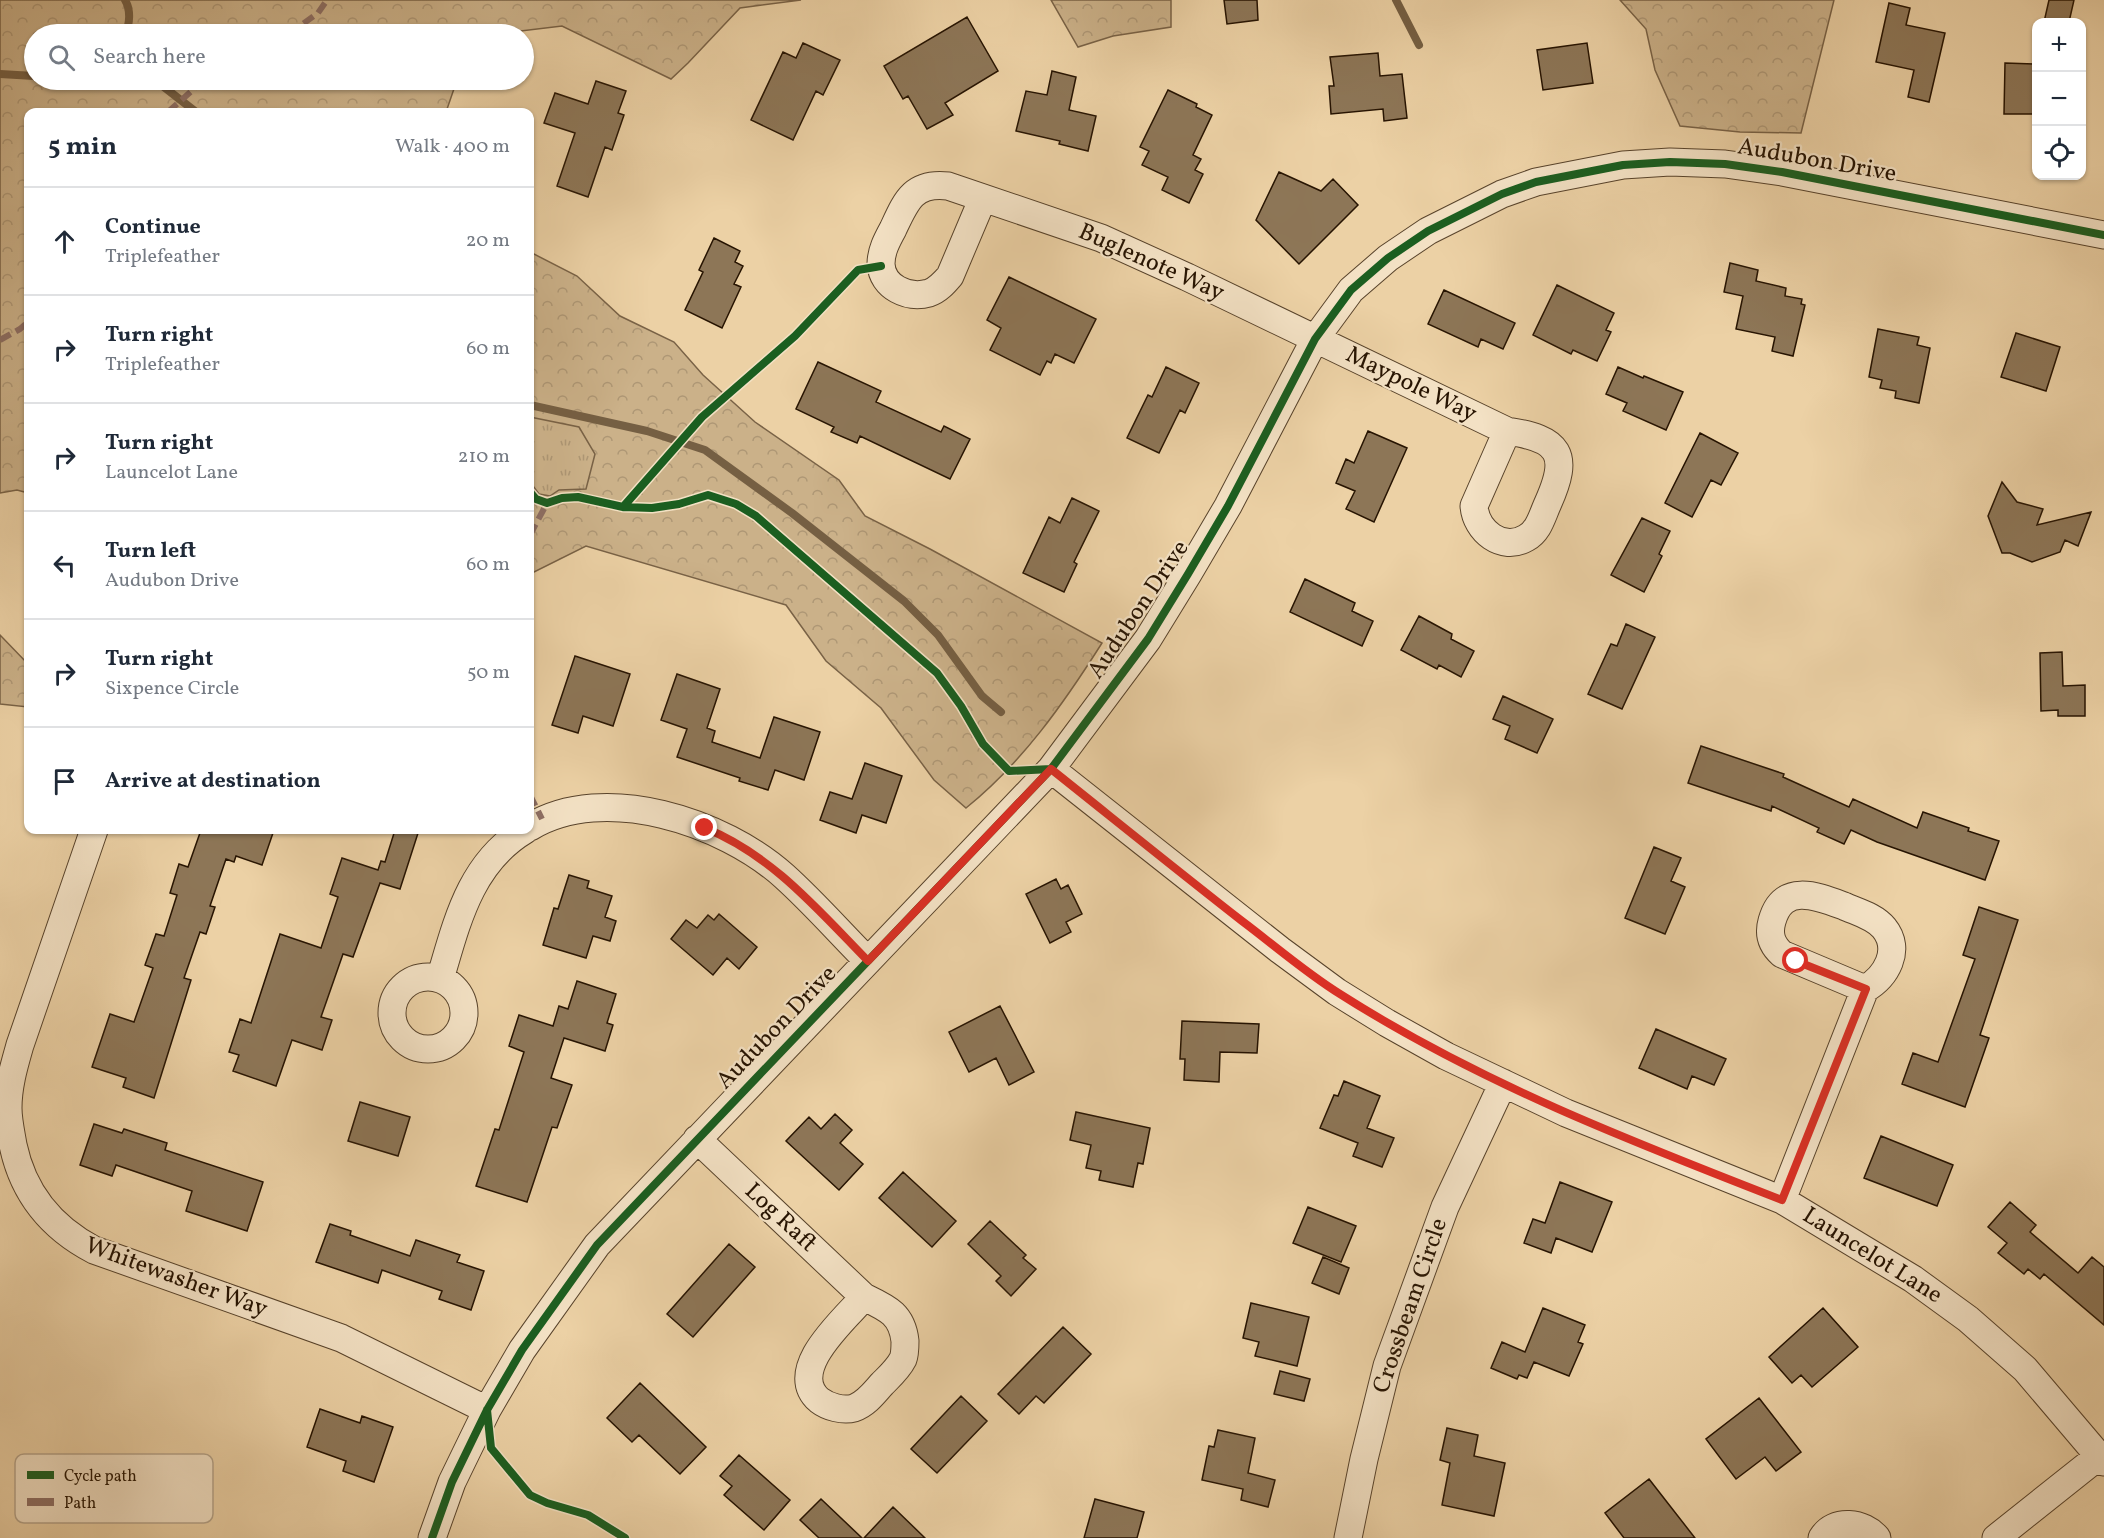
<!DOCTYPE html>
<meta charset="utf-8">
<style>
:root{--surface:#fff;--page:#f6f6f7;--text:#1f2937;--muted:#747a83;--line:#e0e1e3}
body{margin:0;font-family:Vollkorn,serif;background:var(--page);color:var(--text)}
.controls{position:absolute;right:18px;top:18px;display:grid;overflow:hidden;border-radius:12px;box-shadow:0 2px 4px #0004}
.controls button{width:54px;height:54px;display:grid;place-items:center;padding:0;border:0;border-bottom:2px solid var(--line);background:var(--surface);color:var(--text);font:30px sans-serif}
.stop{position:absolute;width:18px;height:18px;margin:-14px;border:4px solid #d93025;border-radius:50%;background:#fff}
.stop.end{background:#d93025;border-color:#fff;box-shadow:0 2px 6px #0008}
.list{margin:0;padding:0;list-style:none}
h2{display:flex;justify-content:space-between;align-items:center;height:78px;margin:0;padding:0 24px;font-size:26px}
h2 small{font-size:20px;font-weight:400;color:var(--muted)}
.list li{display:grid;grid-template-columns:39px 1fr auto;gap:18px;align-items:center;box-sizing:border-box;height:108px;padding:0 24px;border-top:2px solid var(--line)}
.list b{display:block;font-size:22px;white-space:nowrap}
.list p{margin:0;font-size:20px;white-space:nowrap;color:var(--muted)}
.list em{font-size:20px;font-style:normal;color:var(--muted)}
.icon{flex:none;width:33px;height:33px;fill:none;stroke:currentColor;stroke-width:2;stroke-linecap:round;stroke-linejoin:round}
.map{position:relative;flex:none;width:2104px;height:1538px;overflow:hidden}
.search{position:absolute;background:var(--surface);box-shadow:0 2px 4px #0004;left:24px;top:24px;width:510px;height:66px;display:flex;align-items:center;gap:15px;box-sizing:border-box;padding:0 21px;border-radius:33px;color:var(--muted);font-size:22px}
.panel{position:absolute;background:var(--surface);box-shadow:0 2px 4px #0004;left:24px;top:108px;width:510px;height:726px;border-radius:12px}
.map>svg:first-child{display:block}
.forest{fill:url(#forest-crowns);stroke:#796246;stroke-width:1.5}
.park{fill:url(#park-tufts);stroke:#796246;stroke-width:1.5}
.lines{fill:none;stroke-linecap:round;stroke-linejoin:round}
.stream{stroke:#755f43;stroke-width:8}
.building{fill:#8d7657;stroke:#271402;stroke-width:1.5}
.minor-casing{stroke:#58432b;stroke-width:29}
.minor{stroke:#f3e1c4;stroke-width:27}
.quiet{stroke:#8d6e63;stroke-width:6;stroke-dasharray:12 6;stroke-linecap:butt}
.cycleway-casing{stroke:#f3e1c4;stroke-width:11}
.cycleway{stroke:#1b5e20;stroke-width:8}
.route{stroke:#d93025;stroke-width:8}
.labels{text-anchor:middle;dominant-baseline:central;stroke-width:4.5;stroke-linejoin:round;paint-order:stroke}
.street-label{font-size:24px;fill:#271402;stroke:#f3e1c4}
.key{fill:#f3e1c4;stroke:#b6a48a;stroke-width:1.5}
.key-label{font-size:16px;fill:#271402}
</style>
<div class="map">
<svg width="2104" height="1538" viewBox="0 0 2104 1538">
<defs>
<pattern id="forest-crowns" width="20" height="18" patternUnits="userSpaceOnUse" patternTransform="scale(1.5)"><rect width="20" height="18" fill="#cbb189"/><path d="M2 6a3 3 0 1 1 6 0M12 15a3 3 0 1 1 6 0" fill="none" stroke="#ae9775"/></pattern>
<pattern id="park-tufts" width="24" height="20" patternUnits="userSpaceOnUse" patternTransform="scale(1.5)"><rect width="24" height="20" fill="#cbb189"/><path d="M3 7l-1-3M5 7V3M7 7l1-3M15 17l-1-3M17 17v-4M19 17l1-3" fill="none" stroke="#ae9775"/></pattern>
</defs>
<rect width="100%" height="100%" fill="#ecd1a5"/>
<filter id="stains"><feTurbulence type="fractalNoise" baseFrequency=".00333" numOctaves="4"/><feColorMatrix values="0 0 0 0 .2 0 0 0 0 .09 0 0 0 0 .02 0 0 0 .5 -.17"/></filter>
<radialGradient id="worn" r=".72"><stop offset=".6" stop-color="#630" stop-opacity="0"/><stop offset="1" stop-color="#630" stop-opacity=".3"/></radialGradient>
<!-- forest -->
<path class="forest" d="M0,0H801L740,8L688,63L671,79L562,26L496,34H34V80H457L446,112H28V493L17,490L0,493Z
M1051,0H1171V27L1113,36L1078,47Z
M1620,0H1834L1801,133L1740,132L1680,126L1655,70L1646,29Z
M530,252L577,276L620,316L674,342L703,375L755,422L839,480L865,516L930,549L1102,643C1064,703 1022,763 966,808L934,780L881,708L826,661L786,605L586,546L530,574Z
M0,635L28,664V707L0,704Z"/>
<!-- park -->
<path class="park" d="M530,417L579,427L595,454L586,489L559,490L550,496L539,494L530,482Z"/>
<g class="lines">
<!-- stream -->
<path class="stream" d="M125,0C131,10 130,24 125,34
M1396,0L1419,45
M0,74L34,76
M155,80L196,112
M530,405L647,431L705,450L792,513L904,601L938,635L982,696L1001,712"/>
</g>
<!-- building -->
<path class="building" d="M1224,0H1257L1258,20L1227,24Z
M2049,0H2074L2069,22H2044Z
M1889,3L1910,8L1906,25L1945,33L1929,102L1908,97L1914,70L1876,62Z
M967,17L998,71L945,103L953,115L927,129L908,96L903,99L884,66Z
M803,43L840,60L823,95L816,91L793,140L751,120L783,52L796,58Z
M1587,43L1593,83L1543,90L1537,50Z
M1378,53L1380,76L1402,74L1407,118L1384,121L1383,109L1331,114L1329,86H1334L1330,57Z
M2005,63L2037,64V114H2004Z
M1052,71L1076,77L1069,110L1096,116L1088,151L1059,144L1060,141L1016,131L1026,91L1047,95Z
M596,81L626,91L618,113L624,115L612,150L605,147L588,197L557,186L575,133L544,123L555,93L588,104Z
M1168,90L1197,104L1196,107L1212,115L1193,155L1201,159L1195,170L1203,174L1189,203L1162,190L1168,177L1142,165L1149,151L1140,147Z
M1279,172L1321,191L1333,179L1358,205L1299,264L1256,220Z
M714,238L740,251L735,262L743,266L734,284L741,287L722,328L685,310L703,272L699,270Z
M1730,263L1758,270L1756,281L1786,288L1785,296L1802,299L1801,304L1805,305L1793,356L1772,351L1775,337L1736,329L1743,296L1724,292Z
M1009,277L1096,319L1074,363L1055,354L1051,363L1047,361L1040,375L990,350L1001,328L987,320Z
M1557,285L1614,313L1606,330L1611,332L1597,361L1573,350L1571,354L1533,335Z
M1444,290L1515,323L1503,349L1481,339L1478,347L1428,324Z
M1878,329L1919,337L1917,345L1930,348L1919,403L1895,398L1896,391L1880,388L1882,380L1869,377Z
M2016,333L2060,347L2046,391L2001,377Z
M818,362L881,391L876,402L941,432L944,426L970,439L950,479L860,436L857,443L831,432L834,427L796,409Z
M1166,367L1199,383L1185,413L1180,410L1159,453L1127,438L1148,395L1152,397Z
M1618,367L1643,378L1644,376L1683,392L1666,430L1623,411L1627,403L1606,394Z
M1368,431L1407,448L1374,522L1346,509L1355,491L1336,483L1346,459L1354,463Z
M1700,433L1738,453L1721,485L1711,480L1692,517L1665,503Z
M2002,482L2017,502L2043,509L2037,525L2091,512L2078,546L2065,540L2060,552L2032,562L2010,553H2002L1988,516Z
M1072,498L1099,511L1074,562L1077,564L1064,592L1023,573L1049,517L1060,523Z
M1642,518L1670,531L1659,554L1662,556L1644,592L1611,575Z
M1305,579L1355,603L1352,611L1373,621L1362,646L1290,612Z
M1419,616L1452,634L1451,639L1474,651L1461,677L1439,665L1437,669L1401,650Z
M1626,624L1655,637L1622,709L1588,694L1611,644L1617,646Z
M2062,652L2063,686L2085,685V716H2058V710L2041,711L2040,653Z
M575,656L630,674L613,726L583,716L578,733L552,725Z
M677,674L720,689L707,728L715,731L712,742L760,758L774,717L820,732L804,780L775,770L768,790L739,781L740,778L677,757L687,729L661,720Z
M1503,696L1553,719L1537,753L1505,739L1510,726L1493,719Z
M1701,746L1784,774L1783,777L1849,807L1853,799L1917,828L1923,812L1969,828L1968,831L1999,841L1985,880L1877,842L1851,830L1844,844L1817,832L1819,828L1772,806L1771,811L1688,783Z
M865,763L902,776L886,823L862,815L856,833L820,820L830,792L852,799Z
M201,830H274L262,865L236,856L234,862L226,859L210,906L215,907L206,934L200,932L184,978L191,980L154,1098L123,1087L126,1078L92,1067L110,1014L134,1022L153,968L145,965L156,934L164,936L177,895L170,893L179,864L188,867Z
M395,830H419L400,889L380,883L353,957L343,954L321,1017L332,1020L322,1050L292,1040L276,1086L233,1071L239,1055L229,1052L240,1019L251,1023L280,934L321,948L338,897L330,894L342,858L378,870L381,861L385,862Z
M1654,847L1681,858L1671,881L1685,887L1665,934L1625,918Z
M569,875L589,881L587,888L612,896L605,917L616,921L610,941L593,936L586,958L543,945L554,908L558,909Z
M1056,879L1061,889L1068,885L1082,914L1066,922L1071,932L1050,943L1026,894Z
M1979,907L2018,920L1980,1035L1989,1038L1965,1107L1902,1084L1913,1053L1938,1062L1975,959L1963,955Z
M719,914L757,947L739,969L727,958L713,975L671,939L686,920L697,928L708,915L714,920Z
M577,981L616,994L607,1023L613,1025L605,1051L564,1038L551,1078L572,1085L557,1128L552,1127L527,1202L476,1186L495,1129L499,1130L524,1052L509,1046L519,1015L553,1026L559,1006L568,1009Z
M1000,1006L1034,1072L1009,1085L996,1058L969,1072L949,1032Z
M1182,1021L1259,1024L1257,1053L1220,1052L1219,1082L1184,1080L1185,1059H1180Z
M1656,1029L1726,1059L1714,1085L1692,1076L1687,1089L1639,1068Z
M1344,1081L1380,1096L1367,1128L1394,1138L1382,1167L1353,1156L1358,1143L1320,1128L1334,1095L1338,1096Z
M360,1102L410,1117L398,1156L348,1141Z
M1076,1112L1150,1128L1143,1164L1138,1163L1133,1187L1099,1180L1101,1171L1086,1168L1091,1145L1070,1140Z
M835,1114L852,1130L840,1143L863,1164L839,1190L786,1141L809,1117L821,1129Z
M94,1124L122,1133L124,1129L167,1143L165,1150L263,1182L247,1231L186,1211L192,1191L116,1165L112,1176L80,1165Z
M1881,1136L1953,1165L1937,1206L1864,1178Z
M903,1172L956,1221L932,1247L879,1198Z
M1560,1182L1612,1202L1592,1252L1556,1238L1551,1253L1524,1243L1533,1219L1545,1223Z
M2010,1202L2036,1225L2030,1232L2078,1273L2092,1257L2104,1267V1325L2044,1274L2040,1279L2028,1269L2024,1274L1998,1253L2007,1243L1988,1227Z
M1308,1207L1356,1226L1341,1262L1293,1243Z
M990,1221L1026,1255L1023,1258L1036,1269L1011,1296L996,1281L1001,1276L968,1244Z
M330,1224L351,1231L350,1235L410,1256L416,1240L460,1255L457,1262L484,1271L471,1310L439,1299L442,1291L382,1270L378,1283L316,1262Z
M729,1244L755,1267L693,1337L667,1314Z
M1323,1257L1349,1268L1339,1294L1312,1283Z
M1251,1303L1309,1317L1297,1366L1255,1356L1259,1342L1243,1338Z
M1543,1308L1585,1325L1578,1342L1583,1344L1569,1376L1534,1362L1527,1378L1519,1375L1517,1379L1491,1368L1502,1342L1525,1352Z
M1823,1308L1858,1347L1812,1387L1801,1375L1792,1383L1769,1357Z
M1063,1327L1091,1354L1044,1403L1036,1396L1019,1414L998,1394Z
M1280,1371L1310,1379L1304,1401L1274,1394Z
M640,1383L706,1447L680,1474L639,1435L632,1442L607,1418Z
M961,1396L987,1421L937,1473L911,1449Z
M1759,1398L1801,1452L1776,1471L1765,1457L1736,1479L1706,1439Z
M320,1409L360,1423L362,1416L393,1427L374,1482L343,1471L346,1461L307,1447Z
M1447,1428L1478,1435L1474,1456L1505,1463L1494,1516L1442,1505L1450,1463L1440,1460Z
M1218,1430L1255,1438L1248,1473L1275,1480L1268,1507L1241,1500L1243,1489L1202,1480L1209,1446L1214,1447Z
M739,1455L790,1500L764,1530L724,1495L732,1486L720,1476Z
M1649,1479L1695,1538H1624L1605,1513Z
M821,1499L862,1538H819L800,1520Z
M1095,1499L1144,1512L1137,1538H1084Z
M893,1507L925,1538H864Z"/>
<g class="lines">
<defs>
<path id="minor" d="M983,198L950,276C944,283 938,290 929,293C908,299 882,287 881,264C881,251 887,240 893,229C906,201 913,182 948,186L1101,238L1187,277L1507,431C1560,439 1570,454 1548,503C1542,516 1539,531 1526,538C1502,552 1476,531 1474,506L1507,431
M1051,769L1280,950L1337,992L1387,1023L1446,1056L1566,1113L1782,1200L1913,1279L1968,1319L2025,1369L2104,1462
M530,827C604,782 724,822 784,876C814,903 840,933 868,961
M94,830L20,1045C14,1066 8,1086 8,1108C8,1120 11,1133 13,1145C23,1193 50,1227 94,1250L341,1338L487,1410
M392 1013a36 36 0 1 1 72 0a36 36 0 1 1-72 0Z
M440,979C457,922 470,863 525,830
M697,1139L864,1297C887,1308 902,1314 905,1341C905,1347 905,1354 903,1359C898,1369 889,1377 882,1384C874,1393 866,1404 854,1408C843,1411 828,1407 819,1400C785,1370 845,1319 864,1297
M1782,1200L1865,989C1886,977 1902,950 1884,928C1874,916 1857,912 1844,906C1817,896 1783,882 1772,921C1768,935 1772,945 1782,954L1865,989
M432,1538L452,1482L487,1410L522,1350L597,1245L1051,769L1148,639L1188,574L1228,506L1315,339L1351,290L1388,258L1428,231L1502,194L1536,182L1623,165L1670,162L1725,164L1782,172L2104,235
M1348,1538L1364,1459L1387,1366L1445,1207L1503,1083
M1822,1538C1834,1518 1864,1522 1877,1538
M1996,1538L2099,1456"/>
</defs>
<!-- minor casing -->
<use href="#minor" class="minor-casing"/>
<!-- minor -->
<use href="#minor" class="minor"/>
<!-- quiet -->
<path class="quiet" d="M289,34L318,13L327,0
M168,112L204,80
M0,340L20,329L28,322
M530,535L547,503
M530,795L542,819"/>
<defs>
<path id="cycleway" d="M530,492L536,499L547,503L562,498L578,497L623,507L652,508L679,504L708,495L736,504L756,516L937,673L961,706L983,744L1009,771L1051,769
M623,507L702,417L795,336L858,270L881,266
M487,1410L491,1448L530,1495L547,1503L588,1515L625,1538
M432,1538L452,1482L487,1410L522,1350L597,1245L1051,769L1148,639L1188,574L1228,506L1315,339L1351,290L1388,258L1428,231L1502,194L1536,182L1623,165L1670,162L1725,164L1782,172L2104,235"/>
</defs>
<!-- cycleway casing -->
<use href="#cycleway" class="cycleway-casing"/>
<!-- cycleway -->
<use href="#cycleway" class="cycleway"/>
</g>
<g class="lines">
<!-- route -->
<path class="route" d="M705,828C772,855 819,911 868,961L1051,769C1115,820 1178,871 1242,921C1274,945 1306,973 1340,994C1478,1082 1630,1141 1782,1200L1866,989L1796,961"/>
</g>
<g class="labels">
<!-- street labels -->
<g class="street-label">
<text transform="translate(1817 161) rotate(10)">Audubon Drive</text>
<text transform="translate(1151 263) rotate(24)">Buglenote Way</text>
<text transform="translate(1411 385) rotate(26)">Maypole Way</text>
<text transform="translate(1139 610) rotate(-56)">Audubon Drive</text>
<text transform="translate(777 1028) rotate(-46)">Audubon Drive</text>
<text transform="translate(780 1218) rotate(43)">Log Raft</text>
<text transform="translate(1872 1256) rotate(32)">Launcelot Lane</text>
<text transform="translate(176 1278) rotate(20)">Whitewasher Way</text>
<text transform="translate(1411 1306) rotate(-71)">Crossbeam Circle</text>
</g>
</g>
<!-- legend -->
<rect x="15" y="1454" width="198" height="69" rx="9" class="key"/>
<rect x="27" y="1471" width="27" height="8" fill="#1b5e20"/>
<rect x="27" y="1498" width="27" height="8" fill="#8d6e63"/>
<g class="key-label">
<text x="64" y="1481">Cycle path</text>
<text x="64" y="1508">Path</text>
</g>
<rect width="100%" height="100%" filter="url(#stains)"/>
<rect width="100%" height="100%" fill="url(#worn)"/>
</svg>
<div class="controls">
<button>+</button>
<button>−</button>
<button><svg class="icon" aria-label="locate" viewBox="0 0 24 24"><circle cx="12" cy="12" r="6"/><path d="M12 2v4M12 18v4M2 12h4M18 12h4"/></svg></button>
</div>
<div class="stop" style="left:1796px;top:961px"></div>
<div class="stop end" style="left:705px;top:828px"></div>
<div class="search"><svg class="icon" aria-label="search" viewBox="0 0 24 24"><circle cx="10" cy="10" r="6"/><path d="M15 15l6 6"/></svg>Search here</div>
<section class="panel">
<h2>5 min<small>Walk · 400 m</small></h2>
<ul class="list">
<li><svg class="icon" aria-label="ahead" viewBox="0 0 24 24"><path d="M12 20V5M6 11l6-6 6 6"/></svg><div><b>Continue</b><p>Triplefeather</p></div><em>20 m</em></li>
<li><svg class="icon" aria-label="right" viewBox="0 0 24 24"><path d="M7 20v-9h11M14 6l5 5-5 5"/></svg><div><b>Turn right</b><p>Triplefeather</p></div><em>60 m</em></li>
<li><svg class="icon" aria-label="right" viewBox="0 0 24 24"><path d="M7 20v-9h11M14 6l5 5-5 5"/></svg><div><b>Turn right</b><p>Launcelot Lane</p></div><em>210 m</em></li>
<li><svg class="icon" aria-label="left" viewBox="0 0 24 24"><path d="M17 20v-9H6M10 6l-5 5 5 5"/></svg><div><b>Turn left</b><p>Audubon Drive</p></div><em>60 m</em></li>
<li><svg class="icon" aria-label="right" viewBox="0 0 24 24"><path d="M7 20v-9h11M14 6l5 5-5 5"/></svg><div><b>Turn right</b><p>Sixpence Circle</p></div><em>50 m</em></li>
<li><svg class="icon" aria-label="arrive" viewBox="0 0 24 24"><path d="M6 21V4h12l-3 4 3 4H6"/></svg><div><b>Arrive at destination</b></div></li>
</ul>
</section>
</div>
